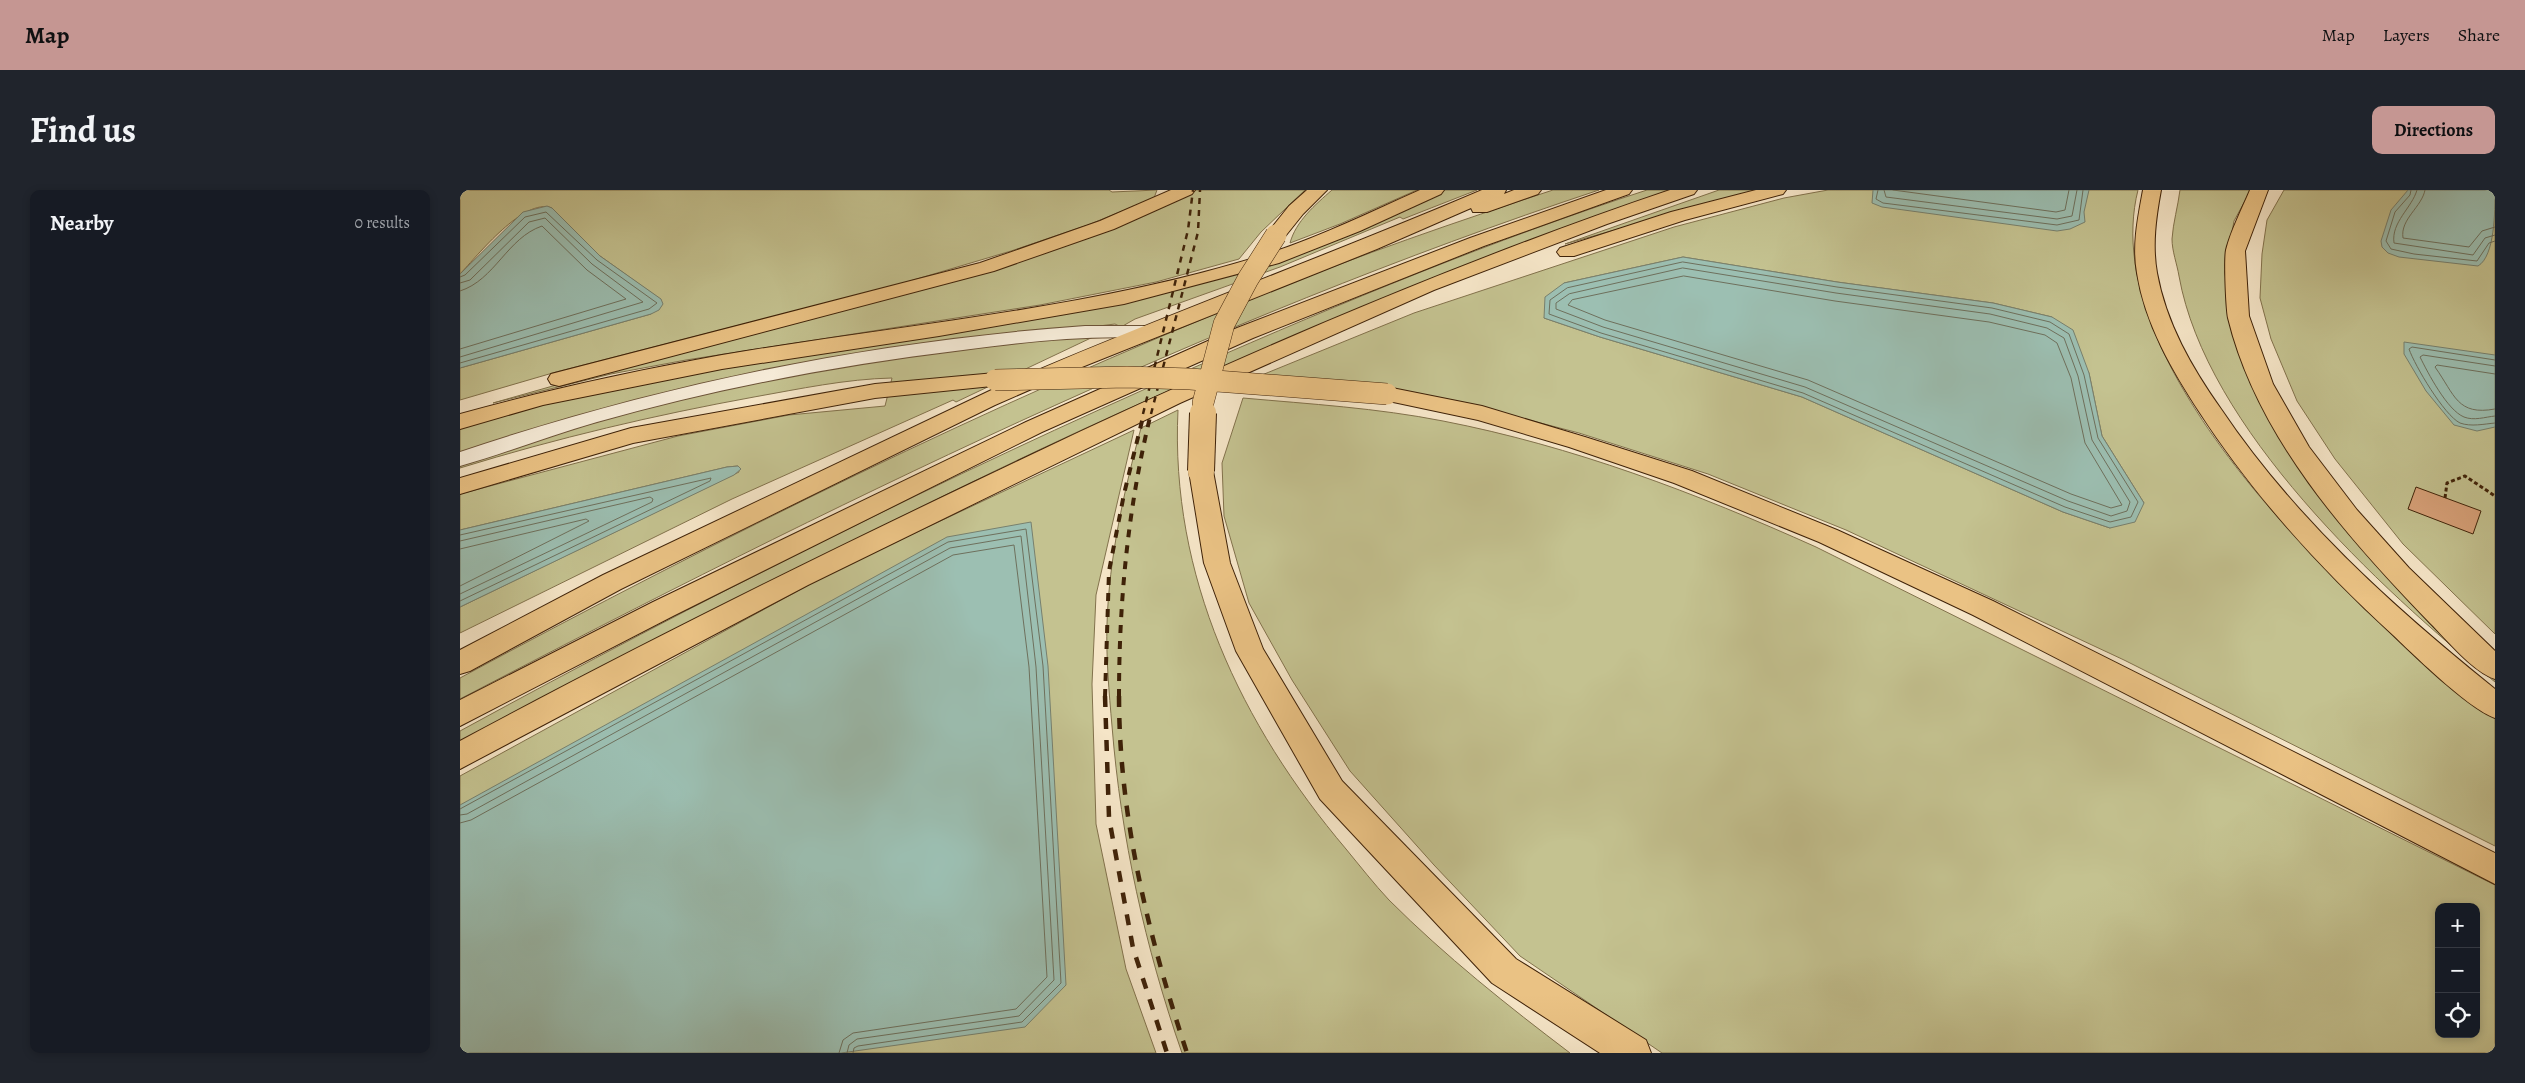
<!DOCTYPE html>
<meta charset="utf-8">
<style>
:root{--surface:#171b24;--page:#20242c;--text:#f1f3f6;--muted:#9ea1a6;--line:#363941;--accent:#c59692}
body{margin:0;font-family:Alegreya,serif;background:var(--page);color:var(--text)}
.controls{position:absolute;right:15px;bottom:15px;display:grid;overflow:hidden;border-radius:10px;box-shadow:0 2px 8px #0003}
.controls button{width:45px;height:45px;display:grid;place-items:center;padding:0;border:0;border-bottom:1px solid var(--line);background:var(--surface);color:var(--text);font:25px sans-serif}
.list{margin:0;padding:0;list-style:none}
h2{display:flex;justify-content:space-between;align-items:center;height:65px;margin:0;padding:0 20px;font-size:21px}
h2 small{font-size:16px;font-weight:400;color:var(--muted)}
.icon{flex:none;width:28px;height:28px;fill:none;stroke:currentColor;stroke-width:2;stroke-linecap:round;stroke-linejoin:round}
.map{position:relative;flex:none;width:2035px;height:863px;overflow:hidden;border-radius:10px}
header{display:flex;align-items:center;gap:30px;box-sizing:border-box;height:70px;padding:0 25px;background:var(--accent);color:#111}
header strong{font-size:24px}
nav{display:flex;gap:28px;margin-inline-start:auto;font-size:18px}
.intro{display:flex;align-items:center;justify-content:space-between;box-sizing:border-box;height:120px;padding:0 30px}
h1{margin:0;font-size:35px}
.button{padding:12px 22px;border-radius:10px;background:var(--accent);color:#111;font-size:18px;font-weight:700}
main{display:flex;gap:30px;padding:0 30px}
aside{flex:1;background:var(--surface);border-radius:10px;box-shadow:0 2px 8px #0003}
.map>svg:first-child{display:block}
.green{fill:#c4c290;stroke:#82724c;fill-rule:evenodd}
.water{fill:#9cbfb2;stroke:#77806e}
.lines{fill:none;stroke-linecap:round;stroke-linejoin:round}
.shore{stroke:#6e705d;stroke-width:1}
.building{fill:#d8a179;stroke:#3f2208}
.minor-casing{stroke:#6c5338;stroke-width:2}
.highway-casing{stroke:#3f2208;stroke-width:2}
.path{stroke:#3f2208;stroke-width:3;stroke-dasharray:4 2.5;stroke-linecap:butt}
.minor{fill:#f8eedb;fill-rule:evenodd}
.highway{fill:#eac284;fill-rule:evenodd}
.rail-far2{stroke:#3f2208;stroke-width:2.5;stroke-dasharray:6 6;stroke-linecap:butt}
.rail-far1{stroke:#3f2208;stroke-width:4;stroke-dasharray:8 8;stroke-linecap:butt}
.rail{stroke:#3f2208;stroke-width:4.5;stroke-dasharray:11 11;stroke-linecap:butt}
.highway-bridge-far1-casing{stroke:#3f2208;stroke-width:22;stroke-linecap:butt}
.highway-bridge-casing{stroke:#3f2208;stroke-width:28;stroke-linecap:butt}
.highway-bridge-far1{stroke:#eac284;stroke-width:21}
.highway-bridge{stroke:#eac284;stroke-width:26}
</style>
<header>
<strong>Map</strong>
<nav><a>Map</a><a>Layers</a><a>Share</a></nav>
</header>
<div class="intro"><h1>Find us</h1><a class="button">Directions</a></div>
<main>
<aside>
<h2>Nearby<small>0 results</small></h2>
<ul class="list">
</ul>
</aside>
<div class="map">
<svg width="2035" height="863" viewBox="0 0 2035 863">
<rect width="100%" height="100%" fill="#f5e5c7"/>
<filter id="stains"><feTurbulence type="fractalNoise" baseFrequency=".004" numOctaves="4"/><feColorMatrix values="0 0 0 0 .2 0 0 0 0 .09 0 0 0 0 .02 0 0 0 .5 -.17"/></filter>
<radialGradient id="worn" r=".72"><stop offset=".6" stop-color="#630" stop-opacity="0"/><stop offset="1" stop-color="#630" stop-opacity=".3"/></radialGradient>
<!-- green -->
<path class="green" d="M0,0H649L652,2L697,0L694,8L628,35L551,61L440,94L96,182L0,210V178L191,124L200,109L140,66L92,18C64,7 18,65 0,84Z
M736,0H845L801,42L779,69L696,92L580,115L226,170L151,184L33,213L149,180L299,141L683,24Z
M872,0H957L880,34L830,53C836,31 855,15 872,0Z
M981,0H1017L943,29L940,27L820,77L675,129L661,137L655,134L374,169L0,265V236L60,218L190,189L748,90Z
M1093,0H1139C744,131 368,317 0,509V488C261,347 528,215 804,104C899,65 996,32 1093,0Z
M1187,0H1217C1031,71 843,140 661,222C436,324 219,441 0,556V541C240,410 484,287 735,177C883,112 1033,50 1187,0Z
M1259,0H1297L1105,54Z
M1368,0H1678C1632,183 1905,428 2035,528V656L1664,470L1386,340L1248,284L1119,243L1015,216L797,187L954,123L1214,37L1324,8ZM1223,67L1377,92L1533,113L1592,127L1629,183L1642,246L1684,313L1650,338L1603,322L1342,207L1140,147L1084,128L1104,93Z
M1720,0H1791L1774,31L1765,82L1771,128L1822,247L2035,488V492C1919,398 1746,238 1719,86C1717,74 1712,61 1712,49C1713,33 1718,16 1720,0Z
M1824,0H2035V444L1943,354L1875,269L1837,211L1811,149L1800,108L1802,64L1807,30Z
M633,147L496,212L493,210L272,309L0,443V417L279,282L278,276L267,277L0,340V304L218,246L329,225L425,216L432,188C386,189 339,199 294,207C195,225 97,248 0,278V272L134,230L317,186L542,153Z
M783,208C850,214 917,218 983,231C1112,256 1236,303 1356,357L2035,695V863H1202L1060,766L974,675L890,581L832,490L789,413L764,326L762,273ZM1979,717H2016V844H1979Z
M718,220C710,386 781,535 886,659C900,676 914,694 929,710C985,766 1048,816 1110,863H722C685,757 661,648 652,536C649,502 646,468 647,434C649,368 664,301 681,238Z
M674,240L636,405L632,494L636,634L666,779L696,863H0V586L374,381Z"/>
<!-- water -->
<path class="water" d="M1413,0H1629L1624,22L1625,32L1610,39L1597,41L1422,17L1412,13Z
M1948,0H2035C2035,21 2035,66 2018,76L1939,67L1928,63L1922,57L1921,51L1931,20Z
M87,16L92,18L140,66L201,109L203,114L199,120L191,124L0,178V84L63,22Z
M1223,67L1377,92L1533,113L1592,127L1613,140L1629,183L1642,246L1684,313L1675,332L1650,338L1603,322L1342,207L1140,147L1084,128L1085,107L1104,93Z
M1944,152L2035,165V237L2017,241L1994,235L1966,201L1944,164Z
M278,276L281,279L274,285L0,417V340L267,277Z
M571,332L588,476L606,795L565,837L381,863H0V615L487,347Z"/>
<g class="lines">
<!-- shore -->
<path class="shore" d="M1418,0L1416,9L1423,13L1597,35L1619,30L1623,0
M1424,0L1426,7L1597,29L1612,26L1617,0
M1433,0L1596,22L1605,20L1609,0
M1951,0L1950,5L1935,22L1926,51L1931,59L1954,64L2017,71L2029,53L2035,51
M1957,0C1952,18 1931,32 1934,53L2013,65L2025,48L2035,45
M1965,0C1962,17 1940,29 1943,48L2009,57L2022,41L2035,37
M1223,72L1377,97L1532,118L1590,132L1609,144L1624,185L1638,248L1678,312L1671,327L1650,332L1605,317L1343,203L1141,143L1089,124L1090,110L1107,98Z
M1223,78L1376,103L1530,124L1587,138L1604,148L1618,186L1632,250L1670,312L1667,321L1651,326L1608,311L1345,197L1143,137L1096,119V113L1109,104Z
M1224,86L1375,111L1529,132L1585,145L1597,153L1611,188L1625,253L1662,315L1651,318L1611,304L1348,190L1145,130L1108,115L1112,110Z
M0,87L5,85L65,27L86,22L137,70L197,113L189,119L0,173
M0,93L10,90L69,32L85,28L132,74L183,112L0,167
M0,101C35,90 47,48 82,36L127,80L166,109L0,159
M2035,170L1952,157L1949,159C1955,176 1984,225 2000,233C2011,237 2024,234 2035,233
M2035,176L1963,165L1960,167C1968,183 1987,220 2004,227C2014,231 2025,227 2035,226
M2035,184L1977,175L1975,177C1995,205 1997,226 2035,219
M0,345L251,288L250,291L0,411
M0,351L190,307L193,309L192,312L0,404
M0,359L126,329L129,331L0,396
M0,619L488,352L566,339L583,476L601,793L562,832L398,856L394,858L393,863
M0,625L7,624L490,358L561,346L576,477L594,790L559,826L397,849L389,855L387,863
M0,633L11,630L493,365L554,355L569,477L587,787L556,819L393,843L383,850L379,863"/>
</g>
<!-- building -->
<path class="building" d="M1956,297L2021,321L2013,344L1948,319Z"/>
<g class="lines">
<defs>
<path id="minor" d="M625,136H687L694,138L696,142L694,146L687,148C625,145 564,152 503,160C379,175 257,198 137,232C91,245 46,263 0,276V262C202,194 412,151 625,136Z"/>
<path id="highway" d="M711,0H735L732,4L654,39L534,81L99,196L91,194L88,189L91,184L520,73L640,31Z
M847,0H867L843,24L823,49H809L806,45L809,41L829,16Z
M960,0H984L981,4L900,41L819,73L664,114L479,146L262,179L83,215L0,239V224C86,200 174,181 262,165C443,134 628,120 804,65C857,48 909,23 960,0Z
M1022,0H1046L1044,4L1054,0H1081L1078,4L1027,22H1013L1011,18L917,59L622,177L535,215L161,399L10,481L0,484V460L143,385L542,195L415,208L173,253L0,304V288L171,238L415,194L535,183L543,185L546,190L543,195C701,126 863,68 1022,0Z
M1146,0H1172L1169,4L1024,56L793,148L582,242L213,426L0,536V510L193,412L566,232L777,138L1010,48Z
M1210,0H1237L1234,4L1147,34L974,100L720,213L348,395L0,579V551C169,460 340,375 514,292C741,183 971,81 1210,0Z
M1296,0H1326L1323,4L1225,30L1114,66H1100L1097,62L1100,58L1211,22Z
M1683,0H1701C1696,27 1692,55 1697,83C1706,133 1732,178 1761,219C1835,329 1933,417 2035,499V528C2009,519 1955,466 1933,445C1860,378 1794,306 1740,223C1712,180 1685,134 1677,83C1672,55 1678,27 1683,0Z
M1790,0H1808L1785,61L1789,126L1813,194L1849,257L1897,320L1949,378L2035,461V489C2013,482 1987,450 1970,433C1887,347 1797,247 1768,128C1766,117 1764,70 1766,60C1771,40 1782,19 1790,0Z
M927,197L1022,216L1125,247L1232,281L1377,340L1533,411L2035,663V694L1513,425L1359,352L1214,293L1109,257L1018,230L919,209L916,204L919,199Z
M741,273L750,275L753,281L770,373L803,459L882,591L1056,769L1186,850L1191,863H1140L1032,793L860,609L776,461L744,373L729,281L732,275Z"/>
</defs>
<!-- minor casing -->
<use href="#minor" class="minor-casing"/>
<!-- highway casing -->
<use href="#highway" class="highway-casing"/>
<!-- path -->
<path class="path" d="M1985,308L1987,293L2005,286L2035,306"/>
<!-- minor -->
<use href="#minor" class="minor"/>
<!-- highway -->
<use href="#highway" class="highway"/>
<!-- rail-far2 -->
<path class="rail-far2" d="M683,224L728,40L733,0
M691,224L738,42L740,0"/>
<!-- rail-far1 -->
<path class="rail-far1" d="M645,507L649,381L664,304L684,223
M659,507C659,410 668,317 691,223"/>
<!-- rail -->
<path class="rail" d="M645,506L649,628L673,758L707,863
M659,506C659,628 689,748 727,863"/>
<defs>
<path id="highway-bridge-far1" d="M535,190L667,187L730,189L927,204
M743,224V213L764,134L788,89L816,45"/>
<path id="highway-bridge" d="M741,281L743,223"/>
</defs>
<!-- highway-bridge-far1 casing -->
<use href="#highway-bridge-far1" class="highway-bridge-far1-casing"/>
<!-- highway-bridge casing -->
<use href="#highway-bridge" class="highway-bridge-casing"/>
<!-- highway-bridge-far1 -->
<use href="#highway-bridge-far1" class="highway-bridge-far1"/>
<!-- highway-bridge -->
<use href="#highway-bridge" class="highway-bridge"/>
</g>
<rect width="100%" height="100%" filter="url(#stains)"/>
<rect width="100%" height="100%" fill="url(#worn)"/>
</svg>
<div class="controls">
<button>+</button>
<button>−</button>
<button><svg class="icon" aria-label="locate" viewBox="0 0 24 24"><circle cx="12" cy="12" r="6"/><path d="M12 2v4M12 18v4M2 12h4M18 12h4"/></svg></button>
</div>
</div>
</main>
